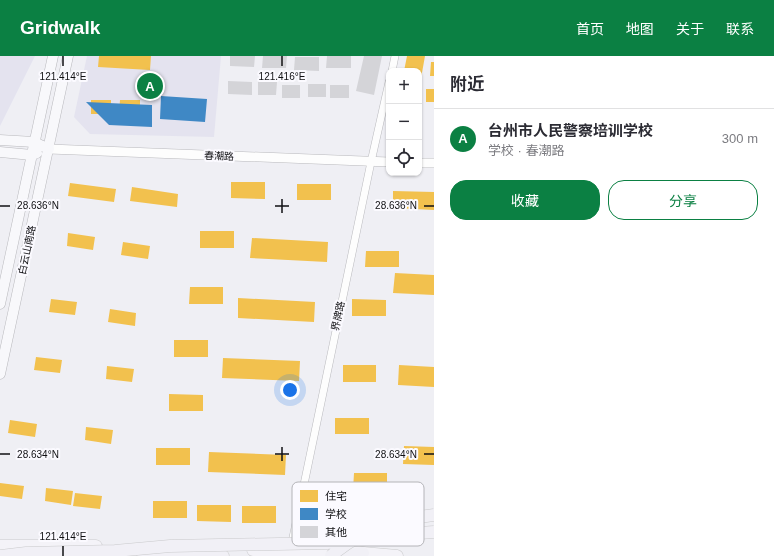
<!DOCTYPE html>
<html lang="zh">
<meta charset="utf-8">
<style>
:root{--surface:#fff;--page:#f2f2f3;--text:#2b2b33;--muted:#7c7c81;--line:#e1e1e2;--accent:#0b8043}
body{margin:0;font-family:Arial,"Noto Sans SC",sans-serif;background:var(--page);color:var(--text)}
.controls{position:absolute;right:12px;top:12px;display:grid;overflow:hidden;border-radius:8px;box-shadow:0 1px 3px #0004}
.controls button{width:36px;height:36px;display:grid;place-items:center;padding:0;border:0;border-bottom:1px solid var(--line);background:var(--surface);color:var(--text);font:20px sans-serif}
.you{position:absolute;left:290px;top:334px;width:14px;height:14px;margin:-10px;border:3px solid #fff;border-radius:50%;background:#1a73e8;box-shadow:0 0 0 6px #1a73e833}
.badge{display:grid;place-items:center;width:26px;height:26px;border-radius:50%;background:var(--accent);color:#fff;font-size:13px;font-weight:700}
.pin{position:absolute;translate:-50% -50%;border:2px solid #fff;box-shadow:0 1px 4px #0006}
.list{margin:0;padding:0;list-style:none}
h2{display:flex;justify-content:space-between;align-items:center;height:52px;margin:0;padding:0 16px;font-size:17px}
h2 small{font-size:13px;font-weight:400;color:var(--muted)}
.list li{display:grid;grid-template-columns:26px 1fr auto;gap:12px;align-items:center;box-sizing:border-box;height:60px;padding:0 16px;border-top:1px solid var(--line)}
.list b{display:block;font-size:15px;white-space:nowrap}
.list p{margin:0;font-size:13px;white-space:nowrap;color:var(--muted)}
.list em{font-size:13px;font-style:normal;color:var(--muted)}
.actions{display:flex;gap:8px;padding:12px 16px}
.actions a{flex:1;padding:9px 0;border:1px solid var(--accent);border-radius:16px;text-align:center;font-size:14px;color:var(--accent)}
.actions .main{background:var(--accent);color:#fff}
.icon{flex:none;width:22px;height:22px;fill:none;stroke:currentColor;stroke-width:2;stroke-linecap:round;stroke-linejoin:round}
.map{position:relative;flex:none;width:434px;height:500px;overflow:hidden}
header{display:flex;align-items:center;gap:24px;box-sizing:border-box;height:56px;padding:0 20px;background:var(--accent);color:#fff}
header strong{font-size:19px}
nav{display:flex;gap:22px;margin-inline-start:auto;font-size:14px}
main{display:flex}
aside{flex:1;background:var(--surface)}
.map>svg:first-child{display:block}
.built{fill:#e4e3ef}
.homes{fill:#f2c14e}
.schools{fill:#3f88c5}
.building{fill:#d4d4d8}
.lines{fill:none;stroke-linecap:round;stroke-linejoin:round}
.minor-casing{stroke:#b9b9bd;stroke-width:8}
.tertiary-casing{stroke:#b9b9bd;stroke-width:10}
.secondary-casing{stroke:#b9b9bd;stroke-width:11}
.primary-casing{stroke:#cacacc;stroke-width:13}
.trunk-casing{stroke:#cacacc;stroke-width:13}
.minor{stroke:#fdfdfd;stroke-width:7}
.tertiary{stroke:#fdfdfd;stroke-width:9}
.secondary{stroke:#f8f8fb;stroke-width:10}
.primary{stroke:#f4f3f8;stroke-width:12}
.trunk{stroke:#f1f0f6;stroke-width:12}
.trunk-bridge-casing{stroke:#cacacc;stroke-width:13;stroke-linecap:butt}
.trunk-bridge{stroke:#f1f0f6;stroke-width:12}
.ticks{fill:none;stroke:#101013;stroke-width:1.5}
.labels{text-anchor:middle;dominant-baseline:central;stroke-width:4;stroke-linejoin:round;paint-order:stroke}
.street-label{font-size:10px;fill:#101013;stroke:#fbfaff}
.key{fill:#fbfaff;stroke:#b4b4b8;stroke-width:1}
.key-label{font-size:11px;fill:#101013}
.ticks-label{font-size:10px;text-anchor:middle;fill:#101013;stroke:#fbfaff;stroke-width:4;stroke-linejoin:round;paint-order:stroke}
</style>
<header>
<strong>Gridwalk</strong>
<nav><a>首页</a><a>地图</a><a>关于</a><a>联系</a></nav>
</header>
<main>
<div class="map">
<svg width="434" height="500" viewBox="0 0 434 500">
<rect width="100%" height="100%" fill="#efeff4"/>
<!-- built -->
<path class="built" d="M0,0H35L0,70Z
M87,0H221L214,81L90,78L74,61Z"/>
<!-- homes -->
<path class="homes" d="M99,0H151L150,14L98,11Z
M407,0H425L420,28L419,15H404Z
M431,6H434V20H430Z
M426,33H434V46H426Z
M91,44H111V58H91Z
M120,44H140V58L119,57Z
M231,126H265V143L231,142Z
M70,127L116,133L114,146L68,140Z
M297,128H331V144H297Z
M132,131L178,138L177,151L130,145Z
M393,135L434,136V154L393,152Z
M200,175H234V192H200Z
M68,177L95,181L93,194L67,190Z
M252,182L328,186L327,206L250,202Z
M123,186L150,190L148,203L121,199Z
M366,195H399V211H365Z
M395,217L434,219V239L393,237Z
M190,231H223V248H189Z
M238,242L315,246L314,266L238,262Z
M51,243L77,246L75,259L49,256Z
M352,243L386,244V260H352Z
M110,253L136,257L135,270L108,266Z
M174,284H208V301H174Z
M36,301L62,304L60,317L34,314Z
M223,302L300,305L299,325L222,322Z
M343,309H376V326H343Z
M399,309L434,311V331L398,329Z
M107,310L134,313L132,326L106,323Z
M169,338L203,339V355H169Z
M335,362H369V378H335Z
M10,364L37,368L35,381L8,377Z
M86,371L113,374L111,388L85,384Z
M404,390L434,391V409L403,408Z
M156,392H190V409H156Z
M209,396L286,399L285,419L208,416Z
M354,417H387V434H353Z
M0,427L24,430L22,443L0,440Z
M46,432L73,435L71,449L45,445Z
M75,437L102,440L100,453L73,450Z
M153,445H187V462H153Z
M197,449H231V466L197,465Z
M242,450H276V467H242Z"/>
<!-- schools -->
<path class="schools" d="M161,40L207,43L205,66L160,63Z
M86,46L152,49V71L109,69Z"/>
<!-- building -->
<path class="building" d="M230,0H255L254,11L230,10Z
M263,0H287L286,12H262Z
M327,0H351V12H326Z
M364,0H382L374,39L356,35Z
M295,1H319V15L294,14Z
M228,25L252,26V39L228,38Z
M258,25L277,26L276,39H258Z
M308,28H326V41H308Z
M282,29H300V42H282Z
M330,29H349V42H330Z"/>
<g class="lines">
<defs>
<path id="minor" d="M392,15L395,0
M291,491L371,106L389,26"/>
<path id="tertiary" d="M49,93L389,106
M419,107H434"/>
<path id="secondary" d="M0,84L34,86L49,93
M0,96L32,99L37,97
M0,248L53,0
M0,318L68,0"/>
<path id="primary" d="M0,490H96
M253,494L363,497L397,500"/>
<path id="trunk" d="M142,496L223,500
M344,500L363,497"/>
</defs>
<!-- minor casing -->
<use href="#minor" class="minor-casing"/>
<!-- tertiary casing -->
<use href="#tertiary" class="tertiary-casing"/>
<!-- secondary casing -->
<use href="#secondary" class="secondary-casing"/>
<!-- primary casing -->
<use href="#primary" class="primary-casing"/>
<!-- trunk casing -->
<use href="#trunk" class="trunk-casing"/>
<!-- minor -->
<use href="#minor" class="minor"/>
<!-- tertiary -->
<use href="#tertiary" class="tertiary"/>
<!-- secondary -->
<use href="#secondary" class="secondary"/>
<!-- primary -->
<use href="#primary" class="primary"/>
<!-- trunk -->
<use href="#trunk" class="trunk"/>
<defs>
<path id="trunk-bridge" d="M0,500L26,497L115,495L170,490L327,487L405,478L434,476
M331,500C359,475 397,463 434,459"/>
</defs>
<!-- trunk-bridge casing -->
<use href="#trunk-bridge" class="trunk-bridge-casing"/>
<!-- trunk-bridge -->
<use href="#trunk-bridge" class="trunk-bridge"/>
</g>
<!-- ticks -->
<path class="ticks" d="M63,0V10M282,0V10M282,143V157M0,150H10M275,150H289M424,150H434M282,391V405M0,398H10M275,398H289M424,398H434M63,490V500"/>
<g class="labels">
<!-- street labels -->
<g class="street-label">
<text transform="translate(219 100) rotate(2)">春潮路</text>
<text transform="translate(27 194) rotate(-78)">白云山南路</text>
<text transform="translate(338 260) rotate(-78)">界牌路</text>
</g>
</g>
<!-- legend -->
<rect x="292" y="426" width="132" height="64" rx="6" class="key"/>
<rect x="300" y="434" width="18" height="12" fill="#f2c14e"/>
<rect x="300" y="452" width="18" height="12" fill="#3f88c5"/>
<rect x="300" y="470" width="18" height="12" fill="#d4d4d8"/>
<g class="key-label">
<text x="325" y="444">住宅</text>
<text x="325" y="462">学校</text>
<text x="325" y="480">其他</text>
</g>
<g class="ticks-label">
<text x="63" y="24">121.414°E</text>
<text x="282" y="24">121.416°E</text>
<text x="38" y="153">28.636°N</text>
<text x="396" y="153">28.636°N</text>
<text x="38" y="402">28.634°N</text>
<text x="396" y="402">28.634°N</text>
<text x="63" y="484">121.414°E</text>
</g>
</svg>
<div class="controls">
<button>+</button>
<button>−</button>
<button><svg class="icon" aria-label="locate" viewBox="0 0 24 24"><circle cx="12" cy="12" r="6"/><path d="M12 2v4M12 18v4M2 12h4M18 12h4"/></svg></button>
</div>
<div class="you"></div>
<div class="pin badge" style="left:150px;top:30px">A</div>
</div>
<aside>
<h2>附近<small></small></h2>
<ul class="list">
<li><span class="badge">A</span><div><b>台州市人民警察培训学校</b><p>学校 · 春潮路</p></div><em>300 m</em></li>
</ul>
<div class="actions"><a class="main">收藏</a><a>分享</a></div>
</aside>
</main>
